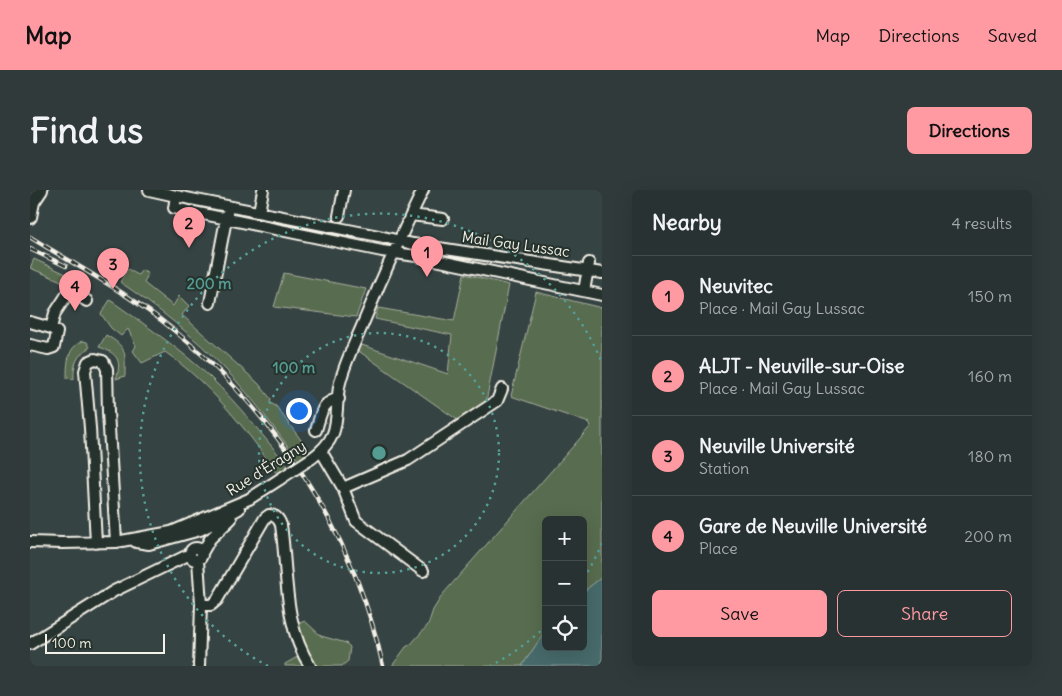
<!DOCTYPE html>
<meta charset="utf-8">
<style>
:root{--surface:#283232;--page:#303a3a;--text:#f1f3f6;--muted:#a5aaac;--line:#444d4d;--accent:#ff9aa2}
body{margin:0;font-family:Delius,sans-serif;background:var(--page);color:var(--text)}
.controls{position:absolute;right:15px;bottom:15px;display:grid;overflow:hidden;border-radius:8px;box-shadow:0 5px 20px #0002}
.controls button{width:45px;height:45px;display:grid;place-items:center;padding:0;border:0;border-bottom:1px solid var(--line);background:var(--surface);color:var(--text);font:25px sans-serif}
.scale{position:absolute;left:15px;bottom:12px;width:120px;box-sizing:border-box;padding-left:5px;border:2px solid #f4f1e8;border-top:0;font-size:14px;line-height:18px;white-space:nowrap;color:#f4f1e8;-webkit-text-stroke:4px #26332d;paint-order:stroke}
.you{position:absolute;left:268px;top:220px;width:18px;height:18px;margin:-12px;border:4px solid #fff;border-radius:50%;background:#1a73e8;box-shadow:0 0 0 8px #1a73e833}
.badge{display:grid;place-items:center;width:32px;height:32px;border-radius:50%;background:var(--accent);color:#111;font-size:16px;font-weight:700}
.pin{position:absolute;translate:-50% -41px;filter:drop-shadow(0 1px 2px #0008)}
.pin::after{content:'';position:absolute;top:26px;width:18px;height:15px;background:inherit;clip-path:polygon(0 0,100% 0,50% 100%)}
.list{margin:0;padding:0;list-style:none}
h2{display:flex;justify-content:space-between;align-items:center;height:65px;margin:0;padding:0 20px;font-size:21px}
h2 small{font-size:16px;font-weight:400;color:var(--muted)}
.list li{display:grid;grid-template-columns:32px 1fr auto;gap:15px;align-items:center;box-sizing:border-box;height:80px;padding:0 20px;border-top:1px solid var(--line)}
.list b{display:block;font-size:19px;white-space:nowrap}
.list p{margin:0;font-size:16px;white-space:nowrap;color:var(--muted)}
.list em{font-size:16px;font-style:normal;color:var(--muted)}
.actions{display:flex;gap:10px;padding:15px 20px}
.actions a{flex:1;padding:11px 0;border:1px solid var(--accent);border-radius:8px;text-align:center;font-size:18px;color:var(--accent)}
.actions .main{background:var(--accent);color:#111}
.icon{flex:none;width:28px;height:28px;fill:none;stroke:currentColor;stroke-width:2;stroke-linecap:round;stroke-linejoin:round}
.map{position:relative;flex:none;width:572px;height:476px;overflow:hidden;border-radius:8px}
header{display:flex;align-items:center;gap:30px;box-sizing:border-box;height:70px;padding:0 25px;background:var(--accent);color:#111}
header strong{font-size:24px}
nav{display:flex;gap:28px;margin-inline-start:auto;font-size:18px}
.intro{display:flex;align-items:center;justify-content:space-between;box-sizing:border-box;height:120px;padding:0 30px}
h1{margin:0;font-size:35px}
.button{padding:12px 22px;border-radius:8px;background:var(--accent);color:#111;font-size:18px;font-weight:700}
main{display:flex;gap:30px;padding:0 30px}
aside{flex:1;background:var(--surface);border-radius:8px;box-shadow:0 5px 20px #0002}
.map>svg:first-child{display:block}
.green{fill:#596c4f;stroke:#a6ae9c}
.water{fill:#466b6a;stroke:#8ca19c}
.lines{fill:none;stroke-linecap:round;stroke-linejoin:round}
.minor-casing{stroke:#f4f1e8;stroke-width:14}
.major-casing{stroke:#f4f1e8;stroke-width:16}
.minor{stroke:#26332d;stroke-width:10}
.major{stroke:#26332d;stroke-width:12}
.rail-casing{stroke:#f4f1e8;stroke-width:4.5}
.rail{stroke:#26332d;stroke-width:2.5;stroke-dasharray:8;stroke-linecap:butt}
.minor-bridge-casing{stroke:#f4f1e8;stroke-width:14;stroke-linecap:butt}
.minor-bridge{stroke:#26332d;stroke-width:10}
.ring{fill:none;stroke:#549b93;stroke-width:2.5;stroke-dasharray:2.5 5}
.labels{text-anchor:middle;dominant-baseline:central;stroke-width:4;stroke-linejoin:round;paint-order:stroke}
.street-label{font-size:15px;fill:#f4f1e8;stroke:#26332d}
.centre{fill:#549b93;stroke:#26332d;stroke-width:2.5}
.ring-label{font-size:15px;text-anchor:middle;font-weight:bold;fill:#549b93;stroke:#26332d;stroke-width:4;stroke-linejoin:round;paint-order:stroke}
</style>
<header>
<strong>Map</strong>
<nav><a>Map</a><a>Directions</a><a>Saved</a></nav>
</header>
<div class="intro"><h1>Find us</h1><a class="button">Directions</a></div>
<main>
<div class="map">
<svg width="572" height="476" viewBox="0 0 572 476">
<rect width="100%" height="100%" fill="#364343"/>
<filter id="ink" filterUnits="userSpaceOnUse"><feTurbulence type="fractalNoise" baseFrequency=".02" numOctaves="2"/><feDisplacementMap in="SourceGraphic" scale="10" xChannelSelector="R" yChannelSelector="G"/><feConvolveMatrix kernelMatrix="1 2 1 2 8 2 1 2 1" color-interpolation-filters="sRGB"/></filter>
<g filter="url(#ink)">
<!-- green -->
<path class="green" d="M4,69L38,85L58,108L29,90L0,78Z
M98,79L108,85L112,80L118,84L114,93L143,116L149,106L159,116L152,125L228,193L241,209L240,213L246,216L279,261L268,270C245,239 223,208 196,180C164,146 128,118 90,92Z
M254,83L336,99L326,127L244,117Z
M434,84L479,95L456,212L429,231L330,162L332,155L418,184L422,145L345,129L348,118L424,131Z
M506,102L572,118V387L553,402V330H516V440L492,476H362L376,457L381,454L398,435L403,420L413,404L560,237L559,233L481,206Z
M80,110C114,134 149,158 180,187C209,215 233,246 258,276L247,284C217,239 179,193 135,162L112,173L103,161L106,156L98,139L91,146L81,138L71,124Z
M76,145C98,158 95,162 95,186L86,189C92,171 88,163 69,157Z
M53,151L57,152L60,157C47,165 43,174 44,189L37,188C37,174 37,157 53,151Z
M275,431L291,446L316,453L320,457L318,471L312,476H255V474L269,466L267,434Z"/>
<!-- water -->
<path class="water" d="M572,387V476H492L516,440V457H553V402Z"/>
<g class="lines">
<defs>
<path id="minor" d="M119,0L146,6
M229,22L233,0
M381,25L413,29
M309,26L314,0
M572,83L383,54L349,46L146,6L144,18L352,61L386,66L572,105
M554,101L559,73
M180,113L197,24
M0,132L21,138L27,142L24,157L18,159L0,155
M21,138L25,123L40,100L57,111
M286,240C291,225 291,211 309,209
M291,261L313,298L326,331L393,381
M282,268C313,245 304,229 309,197C313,176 324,155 332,136C351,90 371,45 393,0
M313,298L378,270L467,211L472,199
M0,352L32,353L86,352L141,342L219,309L250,289
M106,352L119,354L170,340L184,333L209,319
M66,353L60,238L55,181L58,172L65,169L73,171L77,179L78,222L86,352
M160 364a6 6 0 1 1 12 0a6 6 0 1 1-12 0Z
M172,363L180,349L201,329
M168,370L171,415L169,476
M171,415H181L187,410L235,328L239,325C245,325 249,329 251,335C258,382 253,434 280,476
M0,454L84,401L156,366H160"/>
<path id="major" d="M0,27L3,12L11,0"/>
</defs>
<!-- minor casing -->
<use href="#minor" class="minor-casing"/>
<!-- major casing -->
<use href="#major" class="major-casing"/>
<!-- minor -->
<use href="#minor" class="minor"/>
<!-- major -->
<use href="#major" class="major"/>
<defs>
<path id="rail" d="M0,47C44,74 90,99 131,130C242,216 323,339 353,476
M0,59L36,76"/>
</defs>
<!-- rail casing -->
<use href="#rail" class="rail-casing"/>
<!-- rail -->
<use href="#rail" class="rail"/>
<defs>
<path id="minor-bridge" d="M250,289L282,268"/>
</defs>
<!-- minor-bridge casing -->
<use href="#minor-bridge" class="minor-bridge-casing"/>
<!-- minor-bridge -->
<use href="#minor-bridge" class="minor-bridge"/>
</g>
</g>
<!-- distance rings -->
<g class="ring">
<circle cx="349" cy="263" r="120"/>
<path d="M572 353A240 240 0 0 1 554 388M516 436A240 240 0 0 1 460 476M238 476A240 240 0 1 1 572 173"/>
</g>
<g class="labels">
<!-- street labels -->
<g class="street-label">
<text transform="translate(486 54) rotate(8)">Mail Gay Lussac</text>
<text transform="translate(236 278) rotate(-32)">Rue d'Éragny</text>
</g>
</g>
<circle cx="349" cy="263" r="8" class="centre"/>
<g class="ring-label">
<text x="179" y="99">200 m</text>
<text x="264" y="183">100 m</text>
</g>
</svg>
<div class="controls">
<button>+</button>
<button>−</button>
<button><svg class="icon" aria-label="locate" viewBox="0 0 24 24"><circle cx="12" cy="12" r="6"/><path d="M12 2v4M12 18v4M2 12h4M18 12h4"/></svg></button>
</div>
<div class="scale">100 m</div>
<div class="you"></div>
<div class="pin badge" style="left:397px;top:87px">1</div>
<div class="pin badge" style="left:159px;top:58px">2</div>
<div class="pin badge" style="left:83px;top:99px">3</div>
<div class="pin badge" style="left:45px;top:121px">4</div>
</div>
<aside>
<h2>Nearby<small>4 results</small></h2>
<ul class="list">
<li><span class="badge">1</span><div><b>Neuvitec</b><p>Place · Mail Gay Lussac</p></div><em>150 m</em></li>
<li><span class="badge">2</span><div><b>ALJT - Neuville-sur-Oise</b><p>Place · Mail Gay Lussac</p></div><em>160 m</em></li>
<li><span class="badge">3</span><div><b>Neuville Université</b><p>Station</p></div><em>180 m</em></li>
<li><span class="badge">4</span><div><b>Gare de Neuville Université</b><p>Place</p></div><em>200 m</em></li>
</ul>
<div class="actions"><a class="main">Save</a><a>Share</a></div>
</aside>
</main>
